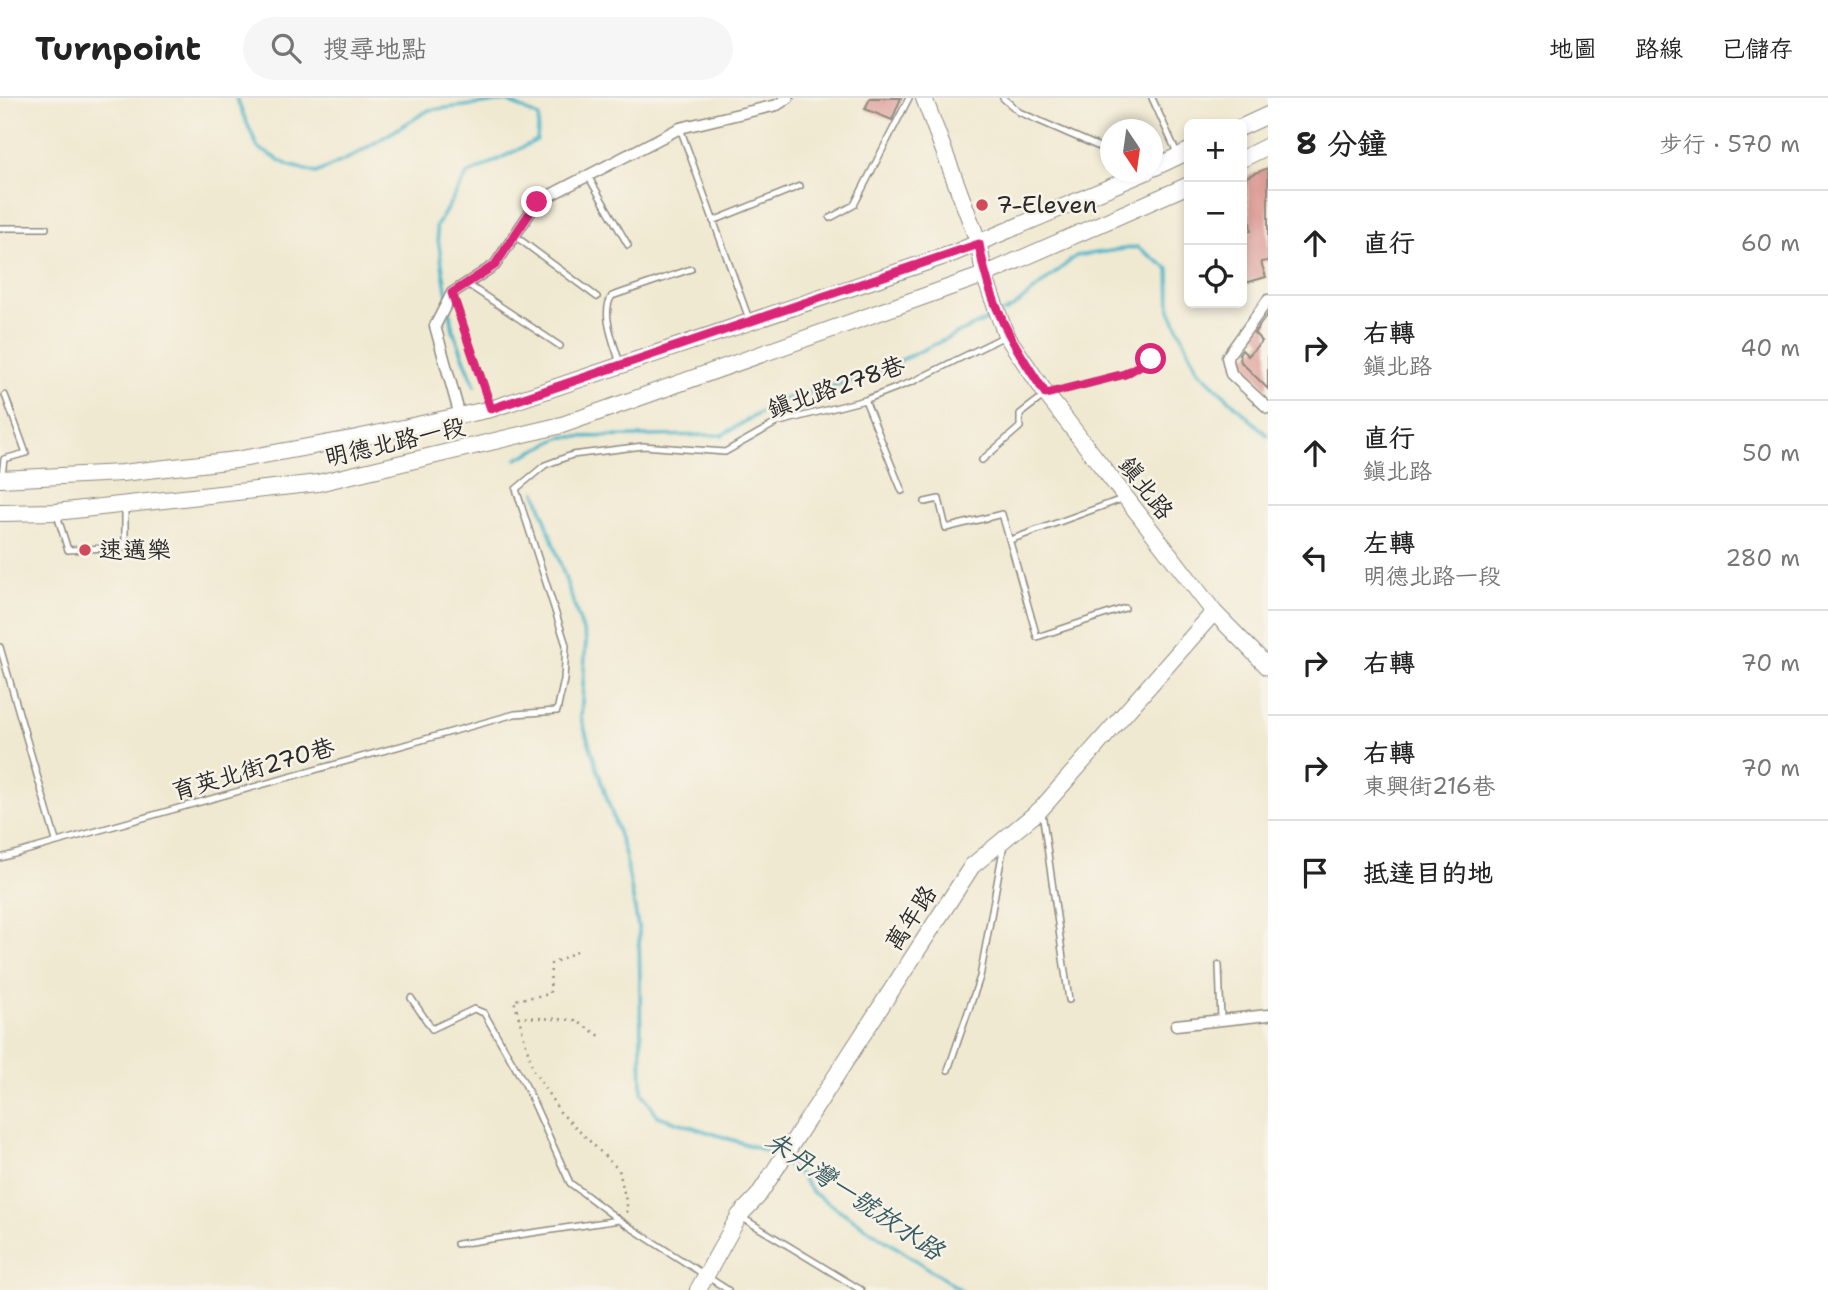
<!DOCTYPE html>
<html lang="zh-TW">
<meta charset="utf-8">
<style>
:root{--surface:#fff;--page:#f6f6f6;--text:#222;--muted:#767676;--line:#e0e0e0}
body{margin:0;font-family:"Shantell Sans","LXGW WenKai TC",sans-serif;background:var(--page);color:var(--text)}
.controls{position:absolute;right:21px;top:21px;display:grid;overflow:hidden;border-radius:10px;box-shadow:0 4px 10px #0003}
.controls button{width:63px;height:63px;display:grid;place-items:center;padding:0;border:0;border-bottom:2px solid var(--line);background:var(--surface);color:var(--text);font:35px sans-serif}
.compass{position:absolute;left:1100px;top:21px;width:63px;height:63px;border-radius:50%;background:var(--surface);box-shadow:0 4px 10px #0003;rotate:167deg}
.stop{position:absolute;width:21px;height:21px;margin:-16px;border:5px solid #db2777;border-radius:50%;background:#fff}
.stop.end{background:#db2777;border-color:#fff;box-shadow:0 2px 7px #0008}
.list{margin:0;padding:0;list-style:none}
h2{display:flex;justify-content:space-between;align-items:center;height:91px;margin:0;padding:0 28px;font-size:30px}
h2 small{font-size:23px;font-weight:400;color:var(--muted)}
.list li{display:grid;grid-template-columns:46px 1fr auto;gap:21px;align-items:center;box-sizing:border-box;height:105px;padding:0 28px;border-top:2px solid var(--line)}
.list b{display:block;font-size:26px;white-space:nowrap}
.list p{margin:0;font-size:23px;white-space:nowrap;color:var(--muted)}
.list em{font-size:23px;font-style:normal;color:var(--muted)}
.icon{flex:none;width:38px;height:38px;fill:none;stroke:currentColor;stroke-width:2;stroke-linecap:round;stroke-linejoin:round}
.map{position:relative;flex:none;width:1268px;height:1192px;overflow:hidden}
header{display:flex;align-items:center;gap:42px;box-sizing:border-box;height:98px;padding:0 35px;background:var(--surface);border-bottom:2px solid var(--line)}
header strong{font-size:33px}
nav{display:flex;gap:38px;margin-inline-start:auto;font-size:24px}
.search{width:490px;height:63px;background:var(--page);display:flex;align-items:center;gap:18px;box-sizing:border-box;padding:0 24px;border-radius:38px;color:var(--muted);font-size:26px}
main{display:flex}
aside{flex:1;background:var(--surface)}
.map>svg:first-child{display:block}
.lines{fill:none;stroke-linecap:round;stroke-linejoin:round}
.stream{stroke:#4bb4c8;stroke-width:3.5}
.building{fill:#dd9b96}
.lane-casing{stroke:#8e8a7e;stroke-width:8}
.street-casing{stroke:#8e8a7e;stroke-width:13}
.secondary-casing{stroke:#8e8a7e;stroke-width:18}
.path{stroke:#8e8a7e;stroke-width:2.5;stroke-dasharray:2 5;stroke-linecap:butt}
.lane{stroke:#fff;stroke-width:5}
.street{stroke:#fff;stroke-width:10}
.secondary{stroke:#fff;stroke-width:16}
.route{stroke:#db2777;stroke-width:9}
.poi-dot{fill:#d1495b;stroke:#f7f3e8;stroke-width:2.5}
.labels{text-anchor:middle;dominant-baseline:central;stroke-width:5;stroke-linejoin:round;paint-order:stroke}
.poi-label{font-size:24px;fill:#2b2b2b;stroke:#f7f3e8;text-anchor:start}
.street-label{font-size:24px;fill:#2b2b2b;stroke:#f7f3e8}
.water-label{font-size:26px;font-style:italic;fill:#365b62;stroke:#f7f3e8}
</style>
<header>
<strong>Turnpoint</strong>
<div class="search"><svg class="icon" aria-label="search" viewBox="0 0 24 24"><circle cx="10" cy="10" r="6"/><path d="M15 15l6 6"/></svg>搜尋地點</div>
<nav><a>地圖</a><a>路線</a><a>已儲存</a></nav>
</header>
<main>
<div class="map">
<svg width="1268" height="1192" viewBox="0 0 1268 1192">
<rect width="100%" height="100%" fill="#f7f3e8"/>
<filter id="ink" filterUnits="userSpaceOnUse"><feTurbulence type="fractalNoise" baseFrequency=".0143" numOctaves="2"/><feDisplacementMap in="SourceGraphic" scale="14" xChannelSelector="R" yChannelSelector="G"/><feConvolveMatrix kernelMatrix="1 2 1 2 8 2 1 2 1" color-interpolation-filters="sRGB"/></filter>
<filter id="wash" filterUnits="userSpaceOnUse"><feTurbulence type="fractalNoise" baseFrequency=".00686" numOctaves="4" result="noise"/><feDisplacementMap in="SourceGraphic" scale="28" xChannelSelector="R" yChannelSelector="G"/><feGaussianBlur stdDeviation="1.57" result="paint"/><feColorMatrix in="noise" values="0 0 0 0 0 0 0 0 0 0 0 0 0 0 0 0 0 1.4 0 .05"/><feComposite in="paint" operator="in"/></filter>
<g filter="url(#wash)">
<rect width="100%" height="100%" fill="#f0e9d1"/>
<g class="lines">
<!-- stream -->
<path class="stream" d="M236,0L258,50L288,67L316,75L353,58L429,12L507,3L539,19L537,42L467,77L436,129L447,197
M449,208L453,232L475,288
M1002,215L1014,209L1076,158L1137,149L1169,171L1170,212L1198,272L1268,338
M517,361L562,339L722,337L784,301L861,281L995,218
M536,394L586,542L581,620L625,756L639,834L642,994L658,1018L767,1053L777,1060
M786,1067L799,1076L812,1094L961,1192"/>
</g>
<g id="blocks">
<!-- building -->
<path class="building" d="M870,0H901L892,22L865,11Z
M1268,70V163L1261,164L1266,179L1242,186V134L1251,133L1246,79Z
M1268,216V291L1241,264L1239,256L1242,252L1248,258L1262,243L1254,235Z"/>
</g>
</g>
<g filter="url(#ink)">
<use href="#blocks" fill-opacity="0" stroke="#8e8a7e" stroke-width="2"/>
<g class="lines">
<defs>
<path id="lane" d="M1003,0L1019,14L1111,54
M1152,0L1177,55
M680,30L749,221
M588,78L628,147
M830,120L854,107L909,0
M713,123L800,88
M0,130H46
M515,138L597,199
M467,186L560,248
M453,198L491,308
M620,266C615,247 600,215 612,198L691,171
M865,302L902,393
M982,362L1020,329V316L1046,296L1125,276L1151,261
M2,378L4,361L26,355L5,297
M925,404L939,401L946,430L1002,416L1037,539L1125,510
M57,417L68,452L125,449V409
M1010,442L1122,401
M0,549L56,743
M1042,714L1069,902
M0,760L515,616L557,613L564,582L566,547L516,391L545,367L572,357L643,348L725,354L776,325L865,302L914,283L1003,239
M1219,867L1221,922
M411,900L432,931L474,911L484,915L526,988L570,1085L619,1122L728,1192
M948,972L980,879L1004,746
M741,1119L861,1192
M457,1146L619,1122"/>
<path id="street" d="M1268,202L1227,259L1231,276L1268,310
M460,318L435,228L452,195L495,167L537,104L680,30L777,7L788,0
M1176,927L1268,917"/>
<path id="secondary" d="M924,0L979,146L984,177L1006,237L1046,296L1214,514L1268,569
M1242,29L1268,17
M1242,61L1268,48
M1153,70L1189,53
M0,381L122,375L236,362L357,340L491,311L954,155L1146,74
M0,415L56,414L318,385L562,327L984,177L1189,87
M698,1192L739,1118L758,1098L972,768L1041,711L1214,514"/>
</defs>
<!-- lane casing -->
<use href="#lane" class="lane-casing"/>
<!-- street casing -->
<use href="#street" class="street-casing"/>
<!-- secondary casing -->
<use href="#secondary" class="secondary-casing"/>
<!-- path -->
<path class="path" d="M577,853L551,866L550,896L514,902L533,972L560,1014L619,1072L628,1112L624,1117
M518,919L575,922L603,940"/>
<!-- lane -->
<use href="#lane" class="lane"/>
<!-- street -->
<use href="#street" class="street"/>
<!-- secondary -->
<use href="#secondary" class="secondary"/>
</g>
</g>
<g class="lines" filter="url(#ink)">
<!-- route -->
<path class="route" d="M537,104L495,167L452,195L491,311L979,146C989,207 1012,246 1046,296L1125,276L1151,261"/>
</g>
<!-- markers -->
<g class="poi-dot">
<circle cx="982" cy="107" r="7"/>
<circle cx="85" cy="452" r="7"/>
</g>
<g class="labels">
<!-- poi labels -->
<g class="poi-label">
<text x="996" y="107">7-Eleven</text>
<text x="99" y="452">速邁樂</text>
</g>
<!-- street labels -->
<g class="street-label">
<text transform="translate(836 289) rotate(-19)">鎮北路278巷</text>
<text transform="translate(395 344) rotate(-13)">明德北路一段</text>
<text transform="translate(1146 390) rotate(52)">鎮北路</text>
<text transform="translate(253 671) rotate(-16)">育英北街270巷</text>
<text transform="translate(911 820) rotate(-57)">萬年路</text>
</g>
<!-- water labels -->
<g class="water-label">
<text transform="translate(855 1097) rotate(34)">朱丹灣一號放水路</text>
</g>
</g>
</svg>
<div class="controls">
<button>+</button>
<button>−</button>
<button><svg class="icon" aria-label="locate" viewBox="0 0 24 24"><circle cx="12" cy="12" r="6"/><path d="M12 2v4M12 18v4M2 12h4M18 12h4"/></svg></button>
</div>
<svg class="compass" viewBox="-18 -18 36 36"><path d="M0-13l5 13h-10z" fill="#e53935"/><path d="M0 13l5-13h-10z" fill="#767676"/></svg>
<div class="stop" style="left:1151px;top:261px"></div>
<div class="stop end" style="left:537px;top:104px"></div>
</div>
<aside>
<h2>8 分鐘<small>步行 · 570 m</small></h2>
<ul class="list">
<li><svg class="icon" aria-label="ahead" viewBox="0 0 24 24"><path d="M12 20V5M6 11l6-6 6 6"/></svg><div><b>直行</b></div><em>60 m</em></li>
<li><svg class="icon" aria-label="right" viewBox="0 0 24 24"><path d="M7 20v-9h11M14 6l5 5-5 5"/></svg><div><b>右轉</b><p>鎮北路</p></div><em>40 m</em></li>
<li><svg class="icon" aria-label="ahead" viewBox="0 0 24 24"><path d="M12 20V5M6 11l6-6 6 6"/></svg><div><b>直行</b><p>鎮北路</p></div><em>50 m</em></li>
<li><svg class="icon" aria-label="left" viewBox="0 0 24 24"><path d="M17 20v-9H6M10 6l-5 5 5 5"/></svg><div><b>左轉</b><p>明德北路一段</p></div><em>280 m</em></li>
<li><svg class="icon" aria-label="right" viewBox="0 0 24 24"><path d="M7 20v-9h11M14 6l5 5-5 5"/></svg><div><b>右轉</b></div><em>70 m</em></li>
<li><svg class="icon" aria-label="right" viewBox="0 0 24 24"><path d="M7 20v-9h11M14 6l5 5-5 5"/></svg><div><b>右轉</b><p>東興街216巷</p></div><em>70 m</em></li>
<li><svg class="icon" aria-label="arrive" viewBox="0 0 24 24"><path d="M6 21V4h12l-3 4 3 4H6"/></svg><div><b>抵達目的地</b></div></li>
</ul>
</aside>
</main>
